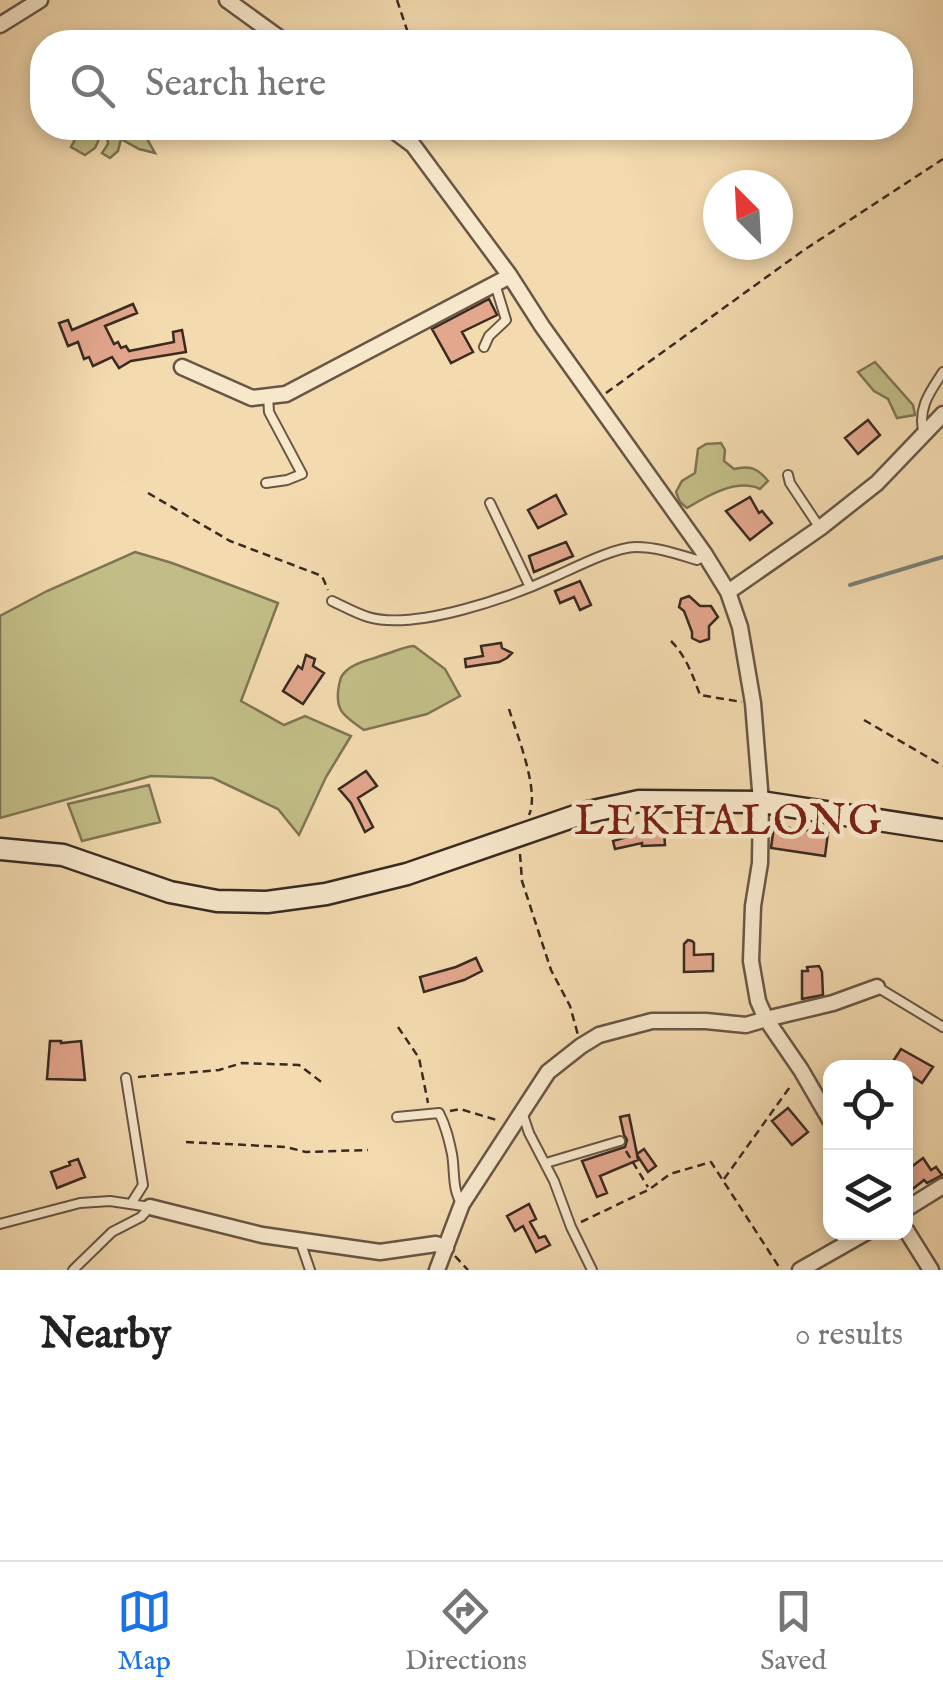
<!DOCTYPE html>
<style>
:root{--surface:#fff;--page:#f6f6f6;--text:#222;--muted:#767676;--line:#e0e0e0;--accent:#1a73e8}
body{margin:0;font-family:"IM FELL English",serif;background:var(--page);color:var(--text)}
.controls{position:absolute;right:30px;bottom:30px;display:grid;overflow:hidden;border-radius:20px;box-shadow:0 5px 15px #0003}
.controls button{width:90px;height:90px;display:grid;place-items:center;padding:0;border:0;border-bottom:2px solid var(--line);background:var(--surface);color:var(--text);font:50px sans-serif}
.compass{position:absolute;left:703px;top:170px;width:90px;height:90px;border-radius:50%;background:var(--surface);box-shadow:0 5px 15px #0003;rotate:336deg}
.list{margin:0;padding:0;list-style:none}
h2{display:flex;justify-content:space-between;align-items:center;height:130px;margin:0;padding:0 40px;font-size:42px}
h2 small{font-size:32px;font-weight:400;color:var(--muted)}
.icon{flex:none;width:55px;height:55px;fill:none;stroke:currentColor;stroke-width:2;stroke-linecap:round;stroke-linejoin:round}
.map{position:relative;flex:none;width:943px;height:1270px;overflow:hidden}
.search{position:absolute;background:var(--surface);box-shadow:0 5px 15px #0003;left:30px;right:30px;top:30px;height:110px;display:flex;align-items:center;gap:25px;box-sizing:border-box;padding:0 35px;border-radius:40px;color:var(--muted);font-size:38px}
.sheet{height:290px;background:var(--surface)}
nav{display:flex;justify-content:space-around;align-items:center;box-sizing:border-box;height:140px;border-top:2px solid var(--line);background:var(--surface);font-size:28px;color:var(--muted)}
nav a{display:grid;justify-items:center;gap:5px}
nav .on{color:var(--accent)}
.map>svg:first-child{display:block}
.green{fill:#c2bd86;stroke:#7e7454;stroke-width:2.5}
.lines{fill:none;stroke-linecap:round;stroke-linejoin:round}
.stream{stroke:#758078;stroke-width:4}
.building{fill:#e3a78d;stroke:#392a22;stroke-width:2.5}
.service-casing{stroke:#685645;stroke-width:12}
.minor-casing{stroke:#685645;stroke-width:19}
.secondary-casing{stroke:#392a22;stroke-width:25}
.path{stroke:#392a22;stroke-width:2.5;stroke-dasharray:8 5;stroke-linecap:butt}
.service{stroke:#f7e7cb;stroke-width:8}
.minor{stroke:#f7e7cb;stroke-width:14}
.secondary{stroke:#f7e7cb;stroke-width:20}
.labels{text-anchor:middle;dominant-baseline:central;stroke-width:9;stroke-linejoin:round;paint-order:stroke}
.neighbourhood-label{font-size:42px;letter-spacing:2.5px;fill:#7a1f14;stroke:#f7e7cb}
</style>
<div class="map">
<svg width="943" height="1270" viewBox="0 0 943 1270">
<rect width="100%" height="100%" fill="#f3daaf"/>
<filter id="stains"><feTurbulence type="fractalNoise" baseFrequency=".002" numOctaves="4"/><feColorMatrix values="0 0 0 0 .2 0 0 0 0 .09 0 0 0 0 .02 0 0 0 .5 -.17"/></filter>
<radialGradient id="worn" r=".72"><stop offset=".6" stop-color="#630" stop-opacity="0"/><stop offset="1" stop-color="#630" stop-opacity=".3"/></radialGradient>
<!-- green -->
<path class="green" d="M81,128H144L146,137L155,153L139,149L121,139L118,151L110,158L102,153L108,144L107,136L101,135L95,148L85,155L71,147Z
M875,362L913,405L915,415L897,418L888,399L874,391L858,372Z
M721,443L725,450L724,461L734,469C749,465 758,468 768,481L760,489C737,478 707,496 687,508L680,502L676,492L682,481L695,473L698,449L706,444Z
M135,552L172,563L278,603L241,701L284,725L305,716L351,736L326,777L299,835L278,809L213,778L151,776L0,818V616L47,591Z
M414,646L445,669L460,696L427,714L364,730C344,716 334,711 339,685C341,678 340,677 346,671C355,662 371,660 383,655C394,652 402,647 414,646Z
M149,785L160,822L82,841L68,804Z"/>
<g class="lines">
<!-- stream -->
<path class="stream" d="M850,585L943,557"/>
</g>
<!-- building -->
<path class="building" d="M489,299L497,315L462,332L473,352L451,363L432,329Z
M133,304L137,313L105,326L114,344L118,342L121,348L126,346L129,351L174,342L173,332L182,330L186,352L131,361L119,368L112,357L93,366L89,357L84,359L78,342L68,346L59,323L68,320L72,330Z
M868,420L880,435L858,454L845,438Z
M556,495L566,514L538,528L528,510Z
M750,497L759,513L762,511L772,523L750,540L726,511Z
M566,542L573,556L534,572L529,556Z
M580,581L591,605L580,610L574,597L560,603L555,591Z
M689,596L700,606H711L718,617L709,626V639L700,642L692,638V632L684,611L679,607L681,599Z
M501,643L502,648L512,653L507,658L499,662L466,667L465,659L483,656L481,646Z
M306,655L315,659L313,666L324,673L303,704L283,691L298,666L302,669Z
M366,771L377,786L358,798L373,827L365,832L351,803L339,789Z
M774,826L828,833L825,856L771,848Z
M664,829L665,845L642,846V843L615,849L613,841L641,833V831Z
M688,940L692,941L694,943V955L713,954V971L684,972V944Z
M476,958L482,971L464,980L424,992L420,977L456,967Z
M819,966L822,972L823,995L802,999V971H808L807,967Z
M50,1041H61V1043L81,1041L85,1080L47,1079Z
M901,1049L933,1067L922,1083L906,1072V1068H898L892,1063Z
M788,1108L808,1132L792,1145L772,1121Z
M629,1115L637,1154L644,1149L656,1166L648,1172L637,1155L638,1160L600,1176L607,1193L597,1197L582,1161L625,1147L627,1140L624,1135L620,1117Z
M923,1158L931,1170L936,1167L942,1175L927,1183L924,1180L909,1192L906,1188V1171Z
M78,1159L85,1177L57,1188L51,1172L70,1165L69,1162Z
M529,1204L536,1219L530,1222L539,1238L545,1236L550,1245L536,1252L523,1226L515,1231L507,1216Z"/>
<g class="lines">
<defs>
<path id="service" d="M484,347L489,336L506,320L495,284
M924,435C917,409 929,393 943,372
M788,475L790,483L820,528
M266,483L287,480L302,474L269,412L268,396
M490,503L530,587
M332,601C343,606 355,613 368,617C415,631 511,597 556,576C576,567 615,547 636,547C657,547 677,554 697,560L706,555
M877,987L943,1027
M126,1078L143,1185L131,1204
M523,1115L529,1133L554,1181L571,1227L592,1270
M397,1117L439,1113C446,1126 449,1140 452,1154C455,1171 452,1191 462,1204
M546,1163L620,1141
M0,1224L80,1203L110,1201L150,1207
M300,1241L310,1270
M73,1270L112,1232L141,1217L150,1207"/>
<path id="minor" d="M227,0L285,42
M0,25L40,0
M390,128L413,145L510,276L542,326L704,553L728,592L740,627L753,703L761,802L760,863L753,906L751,961L758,1001L766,1019L746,1025L706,1021H652L599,1035L581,1046L548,1072L462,1204L437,1270
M182,367L252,398L286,394L510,276
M728,592L820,528L877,483L943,414
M830,1120L801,1070L766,1019L833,1003L877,987
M150,1207L262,1235L380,1252L436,1244L446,1248
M906,1209L943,1186
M906,1230L931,1270
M800,1270L867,1232"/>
<path id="secondary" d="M0,849L63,855L170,892L217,901L267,902L326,894L407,874L584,813L639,801L761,802L943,830"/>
</defs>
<!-- service casing -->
<use href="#service" class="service-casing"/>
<!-- minor casing -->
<use href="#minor" class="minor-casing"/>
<!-- secondary casing -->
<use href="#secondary" class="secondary-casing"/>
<!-- path -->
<path class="path" d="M397,0L411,42
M606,393L804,250L943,159
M148,493L230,541L322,576L328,590
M671,641C686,656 693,676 700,695L742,702
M509,709C517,735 540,791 529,815
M864,720L943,766
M520,854L522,881L551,970L570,1006L578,1035
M398,1027L419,1058L428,1103
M138,1077L219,1070L242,1063L299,1065L324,1084
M450,1111L460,1109L500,1121
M186,1142L286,1147L306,1152L368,1150
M626,1151L648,1187
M724,1179L792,1084
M581,1222L650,1189L670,1174L711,1162L781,1270
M455,1256L468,1270"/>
<!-- service -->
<use href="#service" class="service"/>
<!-- minor -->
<use href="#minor" class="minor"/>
<!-- secondary -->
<use href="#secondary" class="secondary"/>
</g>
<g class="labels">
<!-- neighbourhood labels -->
<g class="neighbourhood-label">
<text x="729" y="822">LEKHALONG</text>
</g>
</g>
<rect width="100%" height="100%" filter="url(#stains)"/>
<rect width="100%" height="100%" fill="url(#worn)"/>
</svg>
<div class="controls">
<button><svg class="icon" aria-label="locate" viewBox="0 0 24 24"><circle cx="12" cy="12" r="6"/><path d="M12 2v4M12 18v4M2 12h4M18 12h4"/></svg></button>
<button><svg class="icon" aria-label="layers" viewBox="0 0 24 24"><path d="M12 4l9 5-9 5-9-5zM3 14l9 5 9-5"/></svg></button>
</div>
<svg class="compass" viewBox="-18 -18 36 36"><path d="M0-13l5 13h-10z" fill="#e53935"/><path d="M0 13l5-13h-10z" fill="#767676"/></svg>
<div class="search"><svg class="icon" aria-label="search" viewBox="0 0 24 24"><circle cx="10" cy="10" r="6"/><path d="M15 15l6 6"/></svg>Search here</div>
</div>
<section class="sheet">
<h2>Nearby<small>0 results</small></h2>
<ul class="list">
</ul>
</section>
<nav>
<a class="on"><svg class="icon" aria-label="map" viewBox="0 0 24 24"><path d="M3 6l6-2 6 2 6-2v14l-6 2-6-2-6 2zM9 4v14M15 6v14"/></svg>Map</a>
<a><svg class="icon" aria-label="directions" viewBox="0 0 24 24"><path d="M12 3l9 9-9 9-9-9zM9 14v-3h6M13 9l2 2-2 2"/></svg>Directions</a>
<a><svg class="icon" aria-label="saved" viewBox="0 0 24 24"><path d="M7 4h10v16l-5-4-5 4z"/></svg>Saved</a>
</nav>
